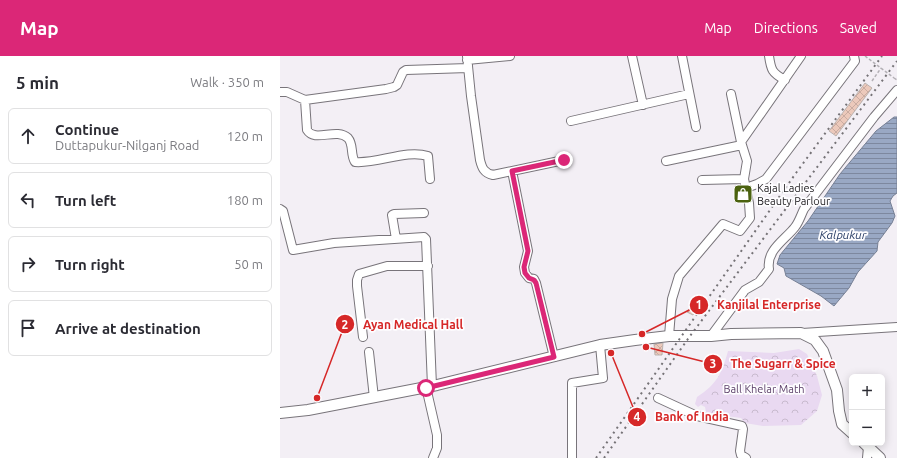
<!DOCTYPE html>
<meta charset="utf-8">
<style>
:root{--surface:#fff;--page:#f2f2f3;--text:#2b2b33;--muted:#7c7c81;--line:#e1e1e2;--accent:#db2777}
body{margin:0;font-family:Ubuntu,sans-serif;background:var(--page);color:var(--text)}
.controls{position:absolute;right:12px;bottom:12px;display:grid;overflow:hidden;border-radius:6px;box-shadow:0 2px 10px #0003}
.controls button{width:36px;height:36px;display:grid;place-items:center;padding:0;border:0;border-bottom:1px solid var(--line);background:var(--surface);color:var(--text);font:20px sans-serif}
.stop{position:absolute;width:12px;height:12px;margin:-9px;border:3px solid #db2777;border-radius:50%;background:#fff}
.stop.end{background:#db2777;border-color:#fff;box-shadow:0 1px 4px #0008}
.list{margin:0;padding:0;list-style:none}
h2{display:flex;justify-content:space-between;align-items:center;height:52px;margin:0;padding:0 16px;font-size:17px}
h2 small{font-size:13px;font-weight:400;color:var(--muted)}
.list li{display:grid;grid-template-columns:26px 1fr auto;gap:12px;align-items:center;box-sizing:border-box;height:56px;margin:0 8px 8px;padding:0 8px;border:1px solid var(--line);border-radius:6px}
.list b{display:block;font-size:15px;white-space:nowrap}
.list p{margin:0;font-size:13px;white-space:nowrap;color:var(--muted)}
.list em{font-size:13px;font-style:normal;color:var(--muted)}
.icon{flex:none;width:22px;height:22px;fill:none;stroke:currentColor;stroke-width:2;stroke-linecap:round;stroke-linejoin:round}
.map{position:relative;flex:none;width:617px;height:402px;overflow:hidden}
header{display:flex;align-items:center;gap:24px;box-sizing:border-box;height:56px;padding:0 20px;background:var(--accent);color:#fff}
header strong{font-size:19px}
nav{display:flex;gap:22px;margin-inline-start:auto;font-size:14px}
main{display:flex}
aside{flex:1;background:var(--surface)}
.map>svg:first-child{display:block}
.park{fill:url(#park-crowns)}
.water{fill:url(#water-rules);stroke:#768095}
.building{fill:url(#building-cross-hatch);stroke:#bbb3b0}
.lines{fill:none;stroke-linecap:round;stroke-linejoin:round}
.minor-casing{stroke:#78747a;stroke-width:10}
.major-casing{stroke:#78747a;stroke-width:12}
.path{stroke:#b3b0b5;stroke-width:1.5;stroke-dasharray:3 2;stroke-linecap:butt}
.minor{stroke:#fff;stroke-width:8}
.major{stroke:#fff;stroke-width:10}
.rail{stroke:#757276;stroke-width:2;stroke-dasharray:2 4;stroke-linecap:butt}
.path-bridge{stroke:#b3b0b5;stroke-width:1.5;stroke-dasharray:3 2;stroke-linecap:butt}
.route{stroke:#db2777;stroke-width:5}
.labels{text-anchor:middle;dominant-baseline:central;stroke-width:3.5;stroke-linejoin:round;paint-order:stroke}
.poi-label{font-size:11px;fill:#252326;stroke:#fefdff;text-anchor:start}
.park-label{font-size:11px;fill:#5e426b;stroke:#fefdff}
.water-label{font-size:12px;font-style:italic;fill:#2b3f67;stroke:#fefdff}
.leader{fill:none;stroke:#d62828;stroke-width:1.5}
.callout-dot{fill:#d62828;stroke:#fefdff;stroke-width:1.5}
.mark-label{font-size:12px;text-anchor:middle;font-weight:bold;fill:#fff}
.callout-label{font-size:12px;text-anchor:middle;font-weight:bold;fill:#d62828;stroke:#fefdff;stroke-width:3.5;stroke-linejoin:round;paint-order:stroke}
</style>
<header>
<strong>Map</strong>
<nav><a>Map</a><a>Directions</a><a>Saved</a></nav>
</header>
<main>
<aside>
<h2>5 min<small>Walk · 350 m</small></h2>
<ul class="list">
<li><svg class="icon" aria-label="ahead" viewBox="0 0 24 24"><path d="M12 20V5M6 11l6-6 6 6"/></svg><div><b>Continue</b><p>Duttapukur-Nilganj Road</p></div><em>120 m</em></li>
<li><svg class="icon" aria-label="left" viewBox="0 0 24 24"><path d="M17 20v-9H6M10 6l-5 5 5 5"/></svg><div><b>Turn left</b></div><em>180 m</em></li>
<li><svg class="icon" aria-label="right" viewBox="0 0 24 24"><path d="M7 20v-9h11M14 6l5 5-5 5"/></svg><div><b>Turn right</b></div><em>50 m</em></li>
<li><svg class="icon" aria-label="arrive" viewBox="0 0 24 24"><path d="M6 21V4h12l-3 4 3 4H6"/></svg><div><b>Arrive at destination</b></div></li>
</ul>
</aside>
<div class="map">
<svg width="617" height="402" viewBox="0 0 617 402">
<defs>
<pattern id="park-crowns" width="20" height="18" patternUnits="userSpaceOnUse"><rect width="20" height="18" fill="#e9d9f1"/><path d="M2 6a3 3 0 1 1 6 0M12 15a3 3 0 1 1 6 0" fill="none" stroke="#c8bace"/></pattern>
<pattern id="water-rules" width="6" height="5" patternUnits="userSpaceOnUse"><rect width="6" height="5" fill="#99a8c4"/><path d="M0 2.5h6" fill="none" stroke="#7d889f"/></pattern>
<pattern id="building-cross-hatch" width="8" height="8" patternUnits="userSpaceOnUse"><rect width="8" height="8" fill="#ecc9bb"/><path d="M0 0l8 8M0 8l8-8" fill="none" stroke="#caaca1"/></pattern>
</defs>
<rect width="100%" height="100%" fill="#f3eff5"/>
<!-- park -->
<path class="park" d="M519,293L527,298L537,320L542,339L537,355L521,369L483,370L465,367L461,362L431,358L426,356L425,351L421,349L418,351L415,348L417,341C437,328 442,317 448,295L494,297Z"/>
<!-- water -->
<path class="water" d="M614,61H617V137L613,140L610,145L615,160L612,167L598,186L597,195L578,216L569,232L554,250L541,240L506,220L504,212L497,208L500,199L528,165L560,118L596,75Z"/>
<!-- building -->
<path class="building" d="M585,27L592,32L556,80L549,75Z
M415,246L420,249L413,259L407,256Z
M383,287L382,299H375L374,288Z"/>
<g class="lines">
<defs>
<path id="minor" d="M187,0L191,40L200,104C202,112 204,117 213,119L284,104
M352,0L363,49
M402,0L416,71
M489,0C491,14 492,17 505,24
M187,4L230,0
M0,36H7L25,44L106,33L114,31L117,29L123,16L126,14L188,12
M25,44L27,74C35,87 56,71 68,82C74,89 70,98 75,106C98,108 126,93 148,100L150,123
M291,65L409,38
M461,86L521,0
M386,105L462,89
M232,115L248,195L244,211L245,217L249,222L254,223L256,227L274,301
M422,124L464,123
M466,132L477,128L486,123L575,5L574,0
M0,153L3,155L13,194L54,187L144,181L146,183L152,330
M116,183L112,159L114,158L144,157
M522,277L617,271
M389,280L392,243L399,220L443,168L460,175L470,162L469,147L464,123L467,105L461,86L451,38
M431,280L465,234L479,226L489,213C486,194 505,184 515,171C519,166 521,159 524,153L594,61L617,34
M83,281L77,230V224L79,218L107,210H148
M89,296L94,342
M146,331L157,379V392L153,402
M378,342L417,360L462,370L463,373L460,395L461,399L466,402
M292,402V327L323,322L320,289
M587,402L588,391"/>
<path id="major" d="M0,357L28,354L157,329L320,289L355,284L389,280H431L451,278L521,277L535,284L543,295L557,334L559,355L562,368L572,377
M584,387L600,402"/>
</defs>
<!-- minor casing -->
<use href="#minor" class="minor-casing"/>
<!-- major casing -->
<use href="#major" class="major-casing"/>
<!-- path -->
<path class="path" d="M614,22L617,24
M592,25L601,12"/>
<!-- minor -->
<use href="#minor" class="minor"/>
<!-- major -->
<use href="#major" class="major"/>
<!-- rail -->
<path class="rail" d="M316,402L516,117L602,0
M324,402L410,280L617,5"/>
<!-- path-bridge -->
<path class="path-bridge" d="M585,0L614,22"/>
</g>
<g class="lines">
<!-- route -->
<path class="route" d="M146,332L274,301L256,227L254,224L249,222L245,217L244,211L248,195L232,115L284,104"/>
</g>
<!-- icons -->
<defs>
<symbol id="shop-square" viewBox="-11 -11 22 22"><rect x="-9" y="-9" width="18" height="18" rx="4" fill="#4b620f" stroke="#fefdff"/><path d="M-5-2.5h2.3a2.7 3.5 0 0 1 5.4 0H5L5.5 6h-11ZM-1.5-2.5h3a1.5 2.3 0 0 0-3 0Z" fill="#fff"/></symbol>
</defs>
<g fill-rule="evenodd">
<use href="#shop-square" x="452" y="127" width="22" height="22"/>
</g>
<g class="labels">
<!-- poi labels -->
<g class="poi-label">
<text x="477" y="132">Kajal Ladies<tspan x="477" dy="13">Beauty Parlour</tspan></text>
</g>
<!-- park labels -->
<g class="park-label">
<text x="484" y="333">Ball Khelar Math</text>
</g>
<!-- water labels -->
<g class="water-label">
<text x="563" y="178">Kalpukur</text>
</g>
</g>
<!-- callouts -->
<path class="leader" d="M362 278L419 249M37 342L65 268M366 291L433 308M331 297L357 361"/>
<g class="callout-dot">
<circle cx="362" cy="278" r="4"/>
<circle cx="37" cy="342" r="4"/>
<circle cx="366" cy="291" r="4"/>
<circle cx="331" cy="297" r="4"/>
<circle cx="419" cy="249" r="10"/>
<circle cx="65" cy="268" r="10"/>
<circle cx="433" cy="308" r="10"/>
<circle cx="357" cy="361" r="10"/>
</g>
<g class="mark-label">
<text x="419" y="253">1</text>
<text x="65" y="273">2</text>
<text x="433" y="312">3</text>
<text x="357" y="365">4</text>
</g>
<g class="callout-label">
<text x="489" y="253">Kanjilal Enterprise</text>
<text x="133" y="273">Ayan Medical Hall</text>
<text x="503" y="312">The Sugarr &amp; Spice</text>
<text x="412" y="365">Bank of India</text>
</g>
</svg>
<div class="controls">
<button>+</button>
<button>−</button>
</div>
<div class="stop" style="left:146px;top:332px"></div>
<div class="stop end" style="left:284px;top:104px"></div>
</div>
</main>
